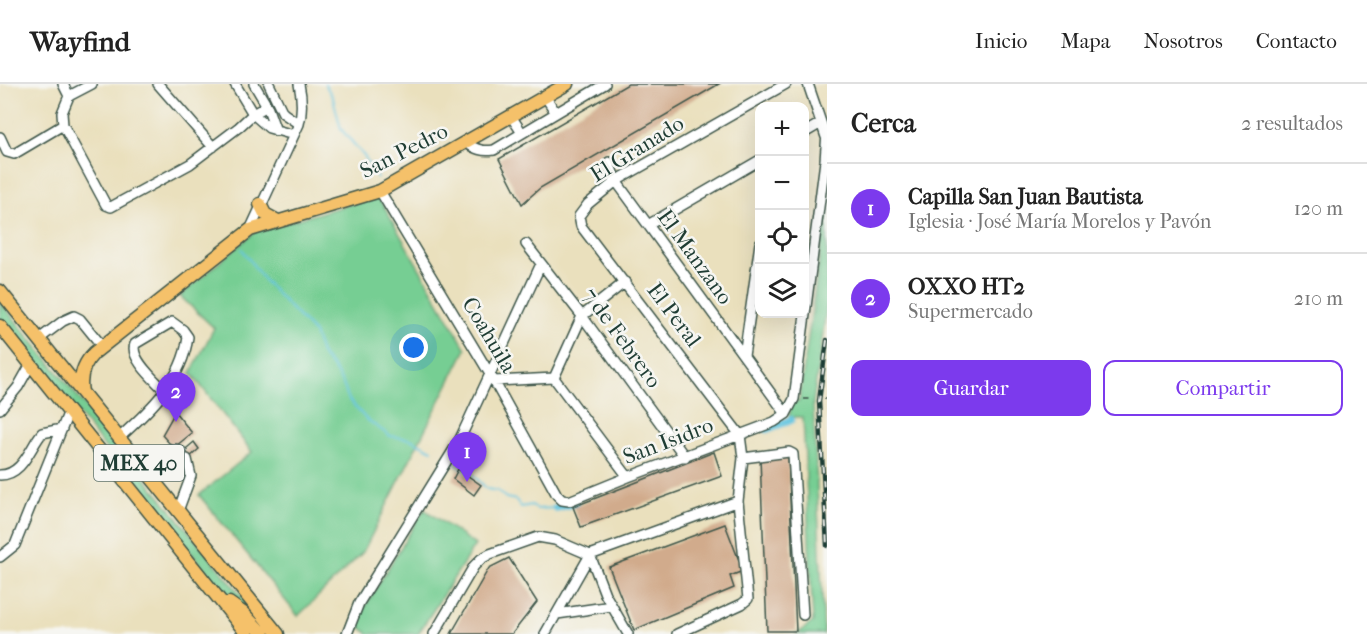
<!DOCTYPE html>
<html lang="es">
<meta charset="utf-8">
<style>
:root{--surface:#fff;--page:#f2f2f2;--text:#222;--muted:#767676;--line:#e0e0e0;--accent:#7c3aed}
body{margin:0;font-family:"IM FELL French Canon",serif;background:var(--page);color:var(--text)}
.controls{position:absolute;right:18px;top:18px;display:grid;overflow:hidden;border-radius:12px;box-shadow:0 6px 24px #0002}
.controls button{width:54px;height:54px;display:grid;place-items:center;padding:0;border:0;border-bottom:2px solid var(--line);background:var(--surface);color:var(--text);font:30px sans-serif}
.you{position:absolute;left:414px;top:264px;width:21px;height:21px;margin:-15px;border:4px solid #fff;border-radius:50%;background:#1a73e8;box-shadow:0 0 0 9px #1a73e833}
.badge{display:grid;place-items:center;width:39px;height:39px;border-radius:50%;background:var(--accent);color:#fff;font-size:20px;font-weight:700}
.pin{position:absolute;translate:-50% -50px;filter:drop-shadow(0 2px 3px #0008)}
.pin::after{content:'';position:absolute;top:32px;width:21px;height:18px;background:inherit;clip-path:polygon(0 0,100% 0,50% 100%)}
.list{margin:0;padding:0;list-style:none}
h2{display:flex;justify-content:space-between;align-items:center;height:78px;margin:0;padding:0 24px;font-size:26px}
h2 small{font-size:20px;font-weight:400;color:var(--muted)}
.list li{display:grid;grid-template-columns:39px 1fr auto;gap:18px;align-items:center;box-sizing:border-box;height:90px;padding:0 24px;border-top:2px solid var(--line)}
.list b{display:block;font-size:22px;white-space:nowrap}
.list p{margin:0;font-size:20px;white-space:nowrap;color:var(--muted)}
.list em{font-size:20px;font-style:normal;color:var(--muted)}
.actions{display:flex;gap:12px;padding:18px 24px}
.actions a{flex:1;padding:14px 0;border:2px solid var(--accent);border-radius:12px;text-align:center;font-size:21px;color:var(--accent)}
.actions .main{background:var(--accent);color:#fff}
.icon{flex:none;width:33px;height:33px;fill:none;stroke:currentColor;stroke-width:2;stroke-linecap:round;stroke-linejoin:round}
.map{position:relative;flex:none;width:827px;height:550px;overflow:hidden}
header{display:flex;align-items:center;gap:36px;box-sizing:border-box;height:84px;padding:0 30px;background:var(--surface);border-bottom:2px solid var(--line)}
header strong{font-size:28px}
nav{display:flex;gap:33px;margin-inline-start:auto;font-size:21px}
main{display:flex}
aside{flex:1;background:var(--surface)}
.map>svg:first-child{display:block}
.green{fill:#76ce93;stroke:#4a8664;stroke-width:1.5}
.lines{fill:none;stroke-linecap:round;stroke-linejoin:round}
.stream{stroke:#61c4df;stroke-width:2}
.canal{stroke:#61c4df;stroke-width:8}
.building{fill:#d1ab8c}
.minor-casing{stroke:#3d5549;stroke-width:12}
.major-casing{stroke:#3d5549;stroke-width:15}
.path{stroke:#3d5549;stroke-width:1.5;stroke-dasharray:4.5 4.5;stroke-linecap:butt}
.minor{stroke:#fff;stroke-width:9}
.major{stroke:#f5c16b;stroke-width:12}
.rail-casing{stroke:#1f3d34;stroke-width:4.5}
.rail{stroke:#f6f6f2;stroke-width:2;stroke-dasharray:7;stroke-linecap:butt}
.labels{text-anchor:middle;dominant-baseline:central;stroke-width:5;stroke-linejoin:round;paint-order:stroke}
.shield{fill:#f6f6f2;stroke:#60746d;stroke-width:1.5}
.shield-label{font-size:21px;font-weight:bold;fill:#1f3d34}
.street-label{font-size:22px;fill:#1f3d34;stroke:#f6f6f2}
</style>
<header>
<strong>Wayfind</strong>
<nav><a>Inicio</a><a>Mapa</a><a>Nosotros</a><a>Contacto</a></nav>
</header>
<main>
<div class="map">
<svg width="827" height="550" viewBox="0 0 827 550">
<rect width="100%" height="100%" fill="#f6f6f2"/>
<filter id="ink" filterUnits="userSpaceOnUse"><feTurbulence type="fractalNoise" baseFrequency=".0167" numOctaves="2"/><feDisplacementMap in="SourceGraphic" scale="12" xChannelSelector="R" yChannelSelector="G"/><feConvolveMatrix kernelMatrix="1 2 1 2 8 2 1 2 1" color-interpolation-filters="sRGB"/></filter>
<filter id="wash" filterUnits="userSpaceOnUse"><feTurbulence type="fractalNoise" baseFrequency=".008" numOctaves="4" result="noise"/><feDisplacementMap in="SourceGraphic" scale="24" xChannelSelector="R" yChannelSelector="G"/><feGaussianBlur stdDeviation="1.35" result="paint"/><feColorMatrix in="noise" values="0 0 0 0 0 0 0 0 0 0 0 0 0 0 0 0 0 1.4 0 .05"/><feComposite in="paint" operator="in"/></filter>
<g filter="url(#wash)">
<rect width="100%" height="100%" fill="#eae0bd"/>
<!-- green -->
<path class="green" d="M376,113L380,116L466,265L363,468L298,532L199,411L252,368L191,289L214,244L180,212L256,147Z
M827,120V219L813,319L824,550H797L813,538L803,333H789L792,317L799,318Z
M0,218L273,550H267L218,502L0,234Z
M424,425L475,461L418,550H369L355,539Z"/>
<g class="lines">
<!-- stream -->
<path class="stream" d="M325,0L333,14L341,45L364,72L377,94
M242,165L263,195L314,249L322,272L333,284L343,300L349,316L366,335L390,352L410,355L432,366
M452,378L471,389L487,405L498,407L506,414L516,416L521,423L532,421L537,425L556,424"/>
<!-- canal -->
<path class="canal" d="M767,345L791,336
M556,424L575,419"/>
</g>
<g id="blocks">
<!-- building -->
<path class="building" d="M628,0H719L540,104L522,120L499,75Z
M175,328L192,349L176,362L169,359L162,351Z
M194,358L199,365L180,382L174,375Z
M714,368L722,392L581,443L573,423Z
M788,371L796,547H767L760,374Z
M458,385L481,401L474,411L453,395Z
M725,440L743,487L730,492L734,504L634,546L609,483Z
M509,474L537,518L512,550H451L489,484Z"/>
</g>
</g>
<g filter="url(#ink)">
<use href="#blocks" fill-opacity="0" stroke="#3d5549" stroke-width="1.5"/>
<g class="lines">
<defs>
<path id="minor" d="M63,0L69,12L62,29L63,41L106,121L111,123L190,80L239,43L253,30L269,44L294,51
M158,0L213,63
M235,0L253,30L267,22L254,0
M269,0L283,29L299,40
M808,0L826,53
M69,12L92,0
M545,12L556,29
M267,22L276,47
M511,32L522,49
M804,49L821,39
M0,53L7,68L14,70L63,41
M466,59C476,65 482,68 494,66L605,0
M609,78L616,97L786,330
M380,107L494,297L557,411L562,416L569,417L628,393L774,338L786,330L794,315L825,77L827,48
M648,141L760,76
M250,146L299,40C303,26 302,14 299,0
M526,160L582,232L685,373
M39,255L63,237L74,232L80,235L102,262
M744,272L760,159
M554,294L628,393
M554,294L582,232L625,198
M494,297L554,294
M0,325L18,303L31,280
M119,354C150,326 182,297 188,253L183,246L172,238L135,260C129,274 155,296 165,307
M133,371L176,365L182,368
M743,374L789,368L793,370L803,531
M0,391C23,391 30,363 42,349L62,345
M178,427L191,392L187,375
M0,473L15,461L69,327
M557,530L612,522
M347,550L359,519L459,357L541,180
M434,550L474,482L481,475L490,470L538,453L555,456L590,471L605,510L628,550
M545,550L590,471L738,417L743,374L740,351L581,142L579,132L588,120L616,97L786,0
M677,550L742,520L748,515L738,417"/>
<path id="major" d="M260,120L265,130L278,137
M0,207L278,550
M0,242L247,550
M82,308C79,292 83,280 94,269L250,146L380,107L567,0
M229,519L243,529L263,550"/>
</defs>
<!-- minor casing -->
<use href="#minor" class="minor-casing"/>
<!-- major casing -->
<use href="#major" class="major-casing"/>
<!-- path -->
<path class="path" d="M804,315H812
M824,315H827"/>
<!-- minor -->
<use href="#minor" class="minor"/>
<!-- major -->
<use href="#major" class="major"/>
<defs>
<path id="rail" d="M827,256L819,317L827,462"/>
</defs>
<!-- rail casing -->
<use href="#rail" class="rail-casing"/>
<!-- rail -->
<use href="#rail" class="rail"/>
</g>
</g>
<g class="labels">
<!-- shield labels -->
<rect class="shield" x="94" y="361" width="90" height="36" rx="4.5"/>
<g class="shield-label">
<text x="139" y="379">MEX 40</text>
</g>
<!-- street labels -->
<g class="street-label">
<text transform="translate(637 65) rotate(-32)">El Granado</text>
<text transform="translate(404 67) rotate(-27)">San Pedro</text>
<text transform="translate(695 173) rotate(54)">El Manzano</text>
<text transform="translate(674 231) rotate(53)">El Peral</text>
<text transform="translate(489 251) rotate(59)">Coahuila</text>
<text transform="translate(622 254) rotate(54)">7 de Febrero</text>
<text transform="translate(668 357) rotate(-21)">San Isidro</text>
</g>
</g>
</svg>
<div class="controls">
<button>+</button>
<button>−</button>
<button><svg class="icon" aria-label="locate" viewBox="0 0 24 24"><circle cx="12" cy="12" r="6"/><path d="M12 2v4M12 18v4M2 12h4M18 12h4"/></svg></button>
<button><svg class="icon" aria-label="layers" viewBox="0 0 24 24"><path d="M12 4l9 5-9 5-9-5zM3 14l9 5 9-5"/></svg></button>
</div>
<div class="you"></div>
<div class="pin badge" style="left:467px;top:398px">1</div>
<div class="pin badge" style="left:176px;top:338px">2</div>
</div>
<aside>
<h2>Cerca<small>2 resultados</small></h2>
<ul class="list">
<li><span class="badge">1</span><div><b>Capilla San Juan Bautista</b><p>Iglesia · José María Morelos y Pavón</p></div><em>120 m</em></li>
<li><span class="badge">2</span><div><b>OXXO HT2</b><p>Supermercado</p></div><em>210 m</em></li>
</ul>
<div class="actions"><a class="main">Guardar</a><a>Compartir</a></div>
</aside>
</main>
